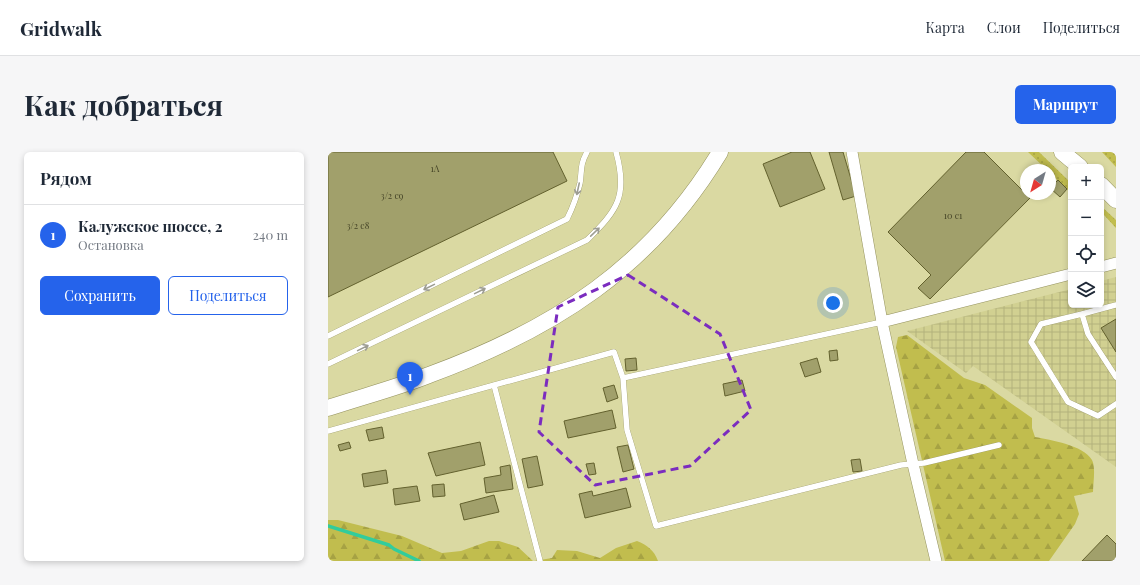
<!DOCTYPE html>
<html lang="ru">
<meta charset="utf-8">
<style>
:root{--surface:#fff;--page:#f6f6f7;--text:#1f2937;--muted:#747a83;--line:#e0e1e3;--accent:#2563eb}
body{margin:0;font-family:"Playfair Display",serif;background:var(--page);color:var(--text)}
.controls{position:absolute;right:12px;top:12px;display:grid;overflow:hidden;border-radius:6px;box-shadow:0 2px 6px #0003}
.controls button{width:36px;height:36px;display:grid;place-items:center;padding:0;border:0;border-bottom:1px solid var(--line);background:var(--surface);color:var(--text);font:20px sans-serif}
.compass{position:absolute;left:692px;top:12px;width:36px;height:36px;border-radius:50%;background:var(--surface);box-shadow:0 2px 6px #0003;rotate:217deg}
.you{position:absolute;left:505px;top:151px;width:14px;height:14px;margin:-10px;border:3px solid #fff;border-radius:50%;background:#1a73e8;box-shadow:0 0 0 6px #1a73e833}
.badge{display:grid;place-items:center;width:26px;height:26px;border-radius:50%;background:var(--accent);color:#fff;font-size:13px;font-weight:700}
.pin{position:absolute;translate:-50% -33px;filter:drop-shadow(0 1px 2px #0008)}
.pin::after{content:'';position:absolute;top:21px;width:14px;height:12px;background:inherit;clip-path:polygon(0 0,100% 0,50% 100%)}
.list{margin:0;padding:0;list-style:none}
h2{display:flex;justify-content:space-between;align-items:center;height:52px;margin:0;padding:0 16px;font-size:17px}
h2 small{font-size:13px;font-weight:400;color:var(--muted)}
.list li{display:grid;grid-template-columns:26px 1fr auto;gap:12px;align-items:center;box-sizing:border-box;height:60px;padding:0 16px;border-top:1px solid var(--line)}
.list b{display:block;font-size:15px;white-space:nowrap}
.list p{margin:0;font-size:13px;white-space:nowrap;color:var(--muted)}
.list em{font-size:13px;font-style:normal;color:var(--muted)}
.actions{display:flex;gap:8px;padding:12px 16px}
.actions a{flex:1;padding:9px 0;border:1px solid var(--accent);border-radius:6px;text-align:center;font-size:14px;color:var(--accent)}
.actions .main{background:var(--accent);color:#fff}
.icon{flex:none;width:22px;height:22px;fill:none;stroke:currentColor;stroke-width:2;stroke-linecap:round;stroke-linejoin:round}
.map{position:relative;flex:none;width:788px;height:409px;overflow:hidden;border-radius:6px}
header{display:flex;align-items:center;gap:24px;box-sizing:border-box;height:56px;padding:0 20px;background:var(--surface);border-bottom:1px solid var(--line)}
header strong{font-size:19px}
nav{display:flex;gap:22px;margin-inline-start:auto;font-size:14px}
.intro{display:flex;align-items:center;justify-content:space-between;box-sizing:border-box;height:96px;padding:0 24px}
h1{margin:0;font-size:28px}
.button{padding:10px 18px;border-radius:6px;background:var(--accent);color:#fff;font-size:14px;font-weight:700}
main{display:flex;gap:24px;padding:0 24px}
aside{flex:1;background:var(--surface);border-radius:6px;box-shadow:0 2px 6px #0003}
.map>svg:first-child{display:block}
.industrial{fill:url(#industrial-grid)}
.grass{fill:url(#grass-dots)}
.forest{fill:url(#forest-firs)}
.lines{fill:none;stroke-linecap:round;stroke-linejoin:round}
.stream{stroke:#32cc9c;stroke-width:3.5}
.building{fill:#a1a06b;stroke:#63612e}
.lane-casing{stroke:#94925e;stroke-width:6}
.street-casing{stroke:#94925e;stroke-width:12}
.secondary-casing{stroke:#94925e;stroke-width:17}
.lane{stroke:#fff;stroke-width:5.5}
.street{stroke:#fff;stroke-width:11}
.secondary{stroke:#fff;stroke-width:16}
.oneway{stroke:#9d9d93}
.marked{fill:none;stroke:#7b2cbf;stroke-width:3;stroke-dasharray:8 5;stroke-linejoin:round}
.labels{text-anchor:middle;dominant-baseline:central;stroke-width:3.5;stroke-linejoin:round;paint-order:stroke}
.number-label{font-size:9px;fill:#454427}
</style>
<header>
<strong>Gridwalk</strong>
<nav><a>Карта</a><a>Слои</a><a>Поделиться</a></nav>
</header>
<div class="intro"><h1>Как добраться</h1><a class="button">Маршрут</a></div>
<main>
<aside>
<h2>Рядом<small></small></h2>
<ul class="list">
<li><span class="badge">1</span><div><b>Калужское шоссе, 2</b><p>Остановка</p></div><em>240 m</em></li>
</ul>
<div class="actions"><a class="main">Сохранить</a><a>Поделиться</a></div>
</aside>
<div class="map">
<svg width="788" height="409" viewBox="0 0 788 409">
<defs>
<pattern id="industrial-grid" width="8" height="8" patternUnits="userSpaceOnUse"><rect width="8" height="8" fill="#d1d091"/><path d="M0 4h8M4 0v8" fill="none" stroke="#b3b27c"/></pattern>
<pattern id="grass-dots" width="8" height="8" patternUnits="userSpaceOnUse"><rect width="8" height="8" fill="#c1bd4e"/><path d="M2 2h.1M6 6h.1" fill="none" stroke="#a6a243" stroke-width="1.8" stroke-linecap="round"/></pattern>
<pattern id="forest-firs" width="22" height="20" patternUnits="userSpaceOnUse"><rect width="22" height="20" fill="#c1bd4e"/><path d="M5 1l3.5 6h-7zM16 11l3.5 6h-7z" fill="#a6a243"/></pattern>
</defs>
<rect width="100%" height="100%" fill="#dad9a2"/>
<!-- industrial -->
<path class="industrial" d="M788,125V315L645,214L638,221L579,179L743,137V153H773V129Z"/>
<!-- grass -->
<path class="grass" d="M700,0H711L743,31V41L722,21V18H719Z
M774,0H788V15Z
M773,54L788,68V76L776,63Z"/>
<!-- forest -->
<path class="forest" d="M579,183L636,226L657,233L704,266V276L707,285C723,288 755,293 764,308C768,316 765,331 765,340L746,344L751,362L747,372L721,409H617L568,195L570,185Z
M0,368H10L74,384L114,401L133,399L161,389H171L190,395L205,409H0Z
M309,389C319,393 326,398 330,409H206L224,406L229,398L249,399L272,406L288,396Z"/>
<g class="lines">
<!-- stream -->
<path class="stream" d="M0,374L61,393L66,397L91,409"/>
</g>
<!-- building -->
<path class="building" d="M0,0H225L239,29L0,145Z
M464,0H482L497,37L452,55L435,12Z
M501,0H515L528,44L515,48Z
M638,0H656L702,46L602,147L590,136L603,123L560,80Z
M730,28L739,37L732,45L722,36Z
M788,167V200L773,176Z
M509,198L510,208L502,209L501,199Z
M308,206L309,218L298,219L297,207Z
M489,206L493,220L477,225L472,211Z
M414,228L417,239L397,244L395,232Z
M286,233L290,246L279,250L275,236Z
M284,258L288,276L240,286L236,269Z
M54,275L56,286L41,289L38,278Z
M21,290L23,296L12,299L10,293Z
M152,290L157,313L108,324L100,301Z
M300,293L306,317L295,320L289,295Z
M209,304L215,333L200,336L194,307Z
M532,307L534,319L525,320L523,308Z
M266,311L268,322L261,323L258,312Z
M182,313L185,337L158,341L156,326L173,323L172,315Z
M58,318L60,331L36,335L34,322Z
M116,332L117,344L105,345L104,333Z
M89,334L92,349L67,353L65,337Z
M298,336L303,355L257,366L251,342L264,339L265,344Z
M166,343L171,360L136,368L132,352Z
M779,383L788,392V406L785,409H754Z"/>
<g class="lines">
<defs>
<path id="lane" d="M788,153L754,162L760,182L788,225
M754,162L713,172L703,190L740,250L770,264L788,252
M0,184L239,67C245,55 249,44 252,31C254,17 252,13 259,0
M0,212L259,88C290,58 300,43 288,0
M295,226L299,278L328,374L573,313L596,311L671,293
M166,233L212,409
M0,279L286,200L295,226L554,170"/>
<path id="street" d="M524,0L554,170L585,312L608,409
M773,115L788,111
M554,170L743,122"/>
<path id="secondary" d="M734,0L752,15
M773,33L788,48
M0,256C33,245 68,236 101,223C226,177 322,116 392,0"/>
</defs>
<!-- lane casing -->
<use href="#lane" class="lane-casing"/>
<!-- street casing -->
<use href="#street" class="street-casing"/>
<!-- secondary casing -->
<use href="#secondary" class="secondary-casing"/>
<!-- lane -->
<use href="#lane" class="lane"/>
<!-- street -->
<use href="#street" class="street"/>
<!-- secondary -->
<use href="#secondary" class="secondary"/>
</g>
<!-- one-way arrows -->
<defs><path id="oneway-shaft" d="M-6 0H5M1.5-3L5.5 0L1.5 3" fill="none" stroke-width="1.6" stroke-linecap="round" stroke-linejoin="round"/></defs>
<g class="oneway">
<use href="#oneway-shaft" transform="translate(250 37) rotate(102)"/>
<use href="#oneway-shaft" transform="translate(267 80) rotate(-44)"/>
<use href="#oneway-shaft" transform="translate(101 135) rotate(154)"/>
<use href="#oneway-shaft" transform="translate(152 139) rotate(-26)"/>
<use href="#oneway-shaft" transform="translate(35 196) rotate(-26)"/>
</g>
<!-- marked area -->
<path class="marked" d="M300,123L392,182L423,258L362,314L267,333L211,280L230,155Z"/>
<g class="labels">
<!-- number labels -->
<g class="number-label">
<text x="107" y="16">1А</text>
<text x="64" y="43">3/2 с9</text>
<text x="625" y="63">10 с1</text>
<text x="30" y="73">3/2 с8</text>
</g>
</g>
</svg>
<div class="controls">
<button>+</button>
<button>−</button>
<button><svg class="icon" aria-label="locate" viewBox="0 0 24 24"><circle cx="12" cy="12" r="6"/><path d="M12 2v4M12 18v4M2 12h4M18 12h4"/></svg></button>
<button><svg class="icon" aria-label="layers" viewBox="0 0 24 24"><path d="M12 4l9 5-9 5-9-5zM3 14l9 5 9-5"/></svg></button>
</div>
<svg class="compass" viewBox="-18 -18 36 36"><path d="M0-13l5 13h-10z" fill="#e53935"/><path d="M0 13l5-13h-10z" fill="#747a83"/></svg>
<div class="you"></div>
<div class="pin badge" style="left:82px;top:243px">1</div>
</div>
</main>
